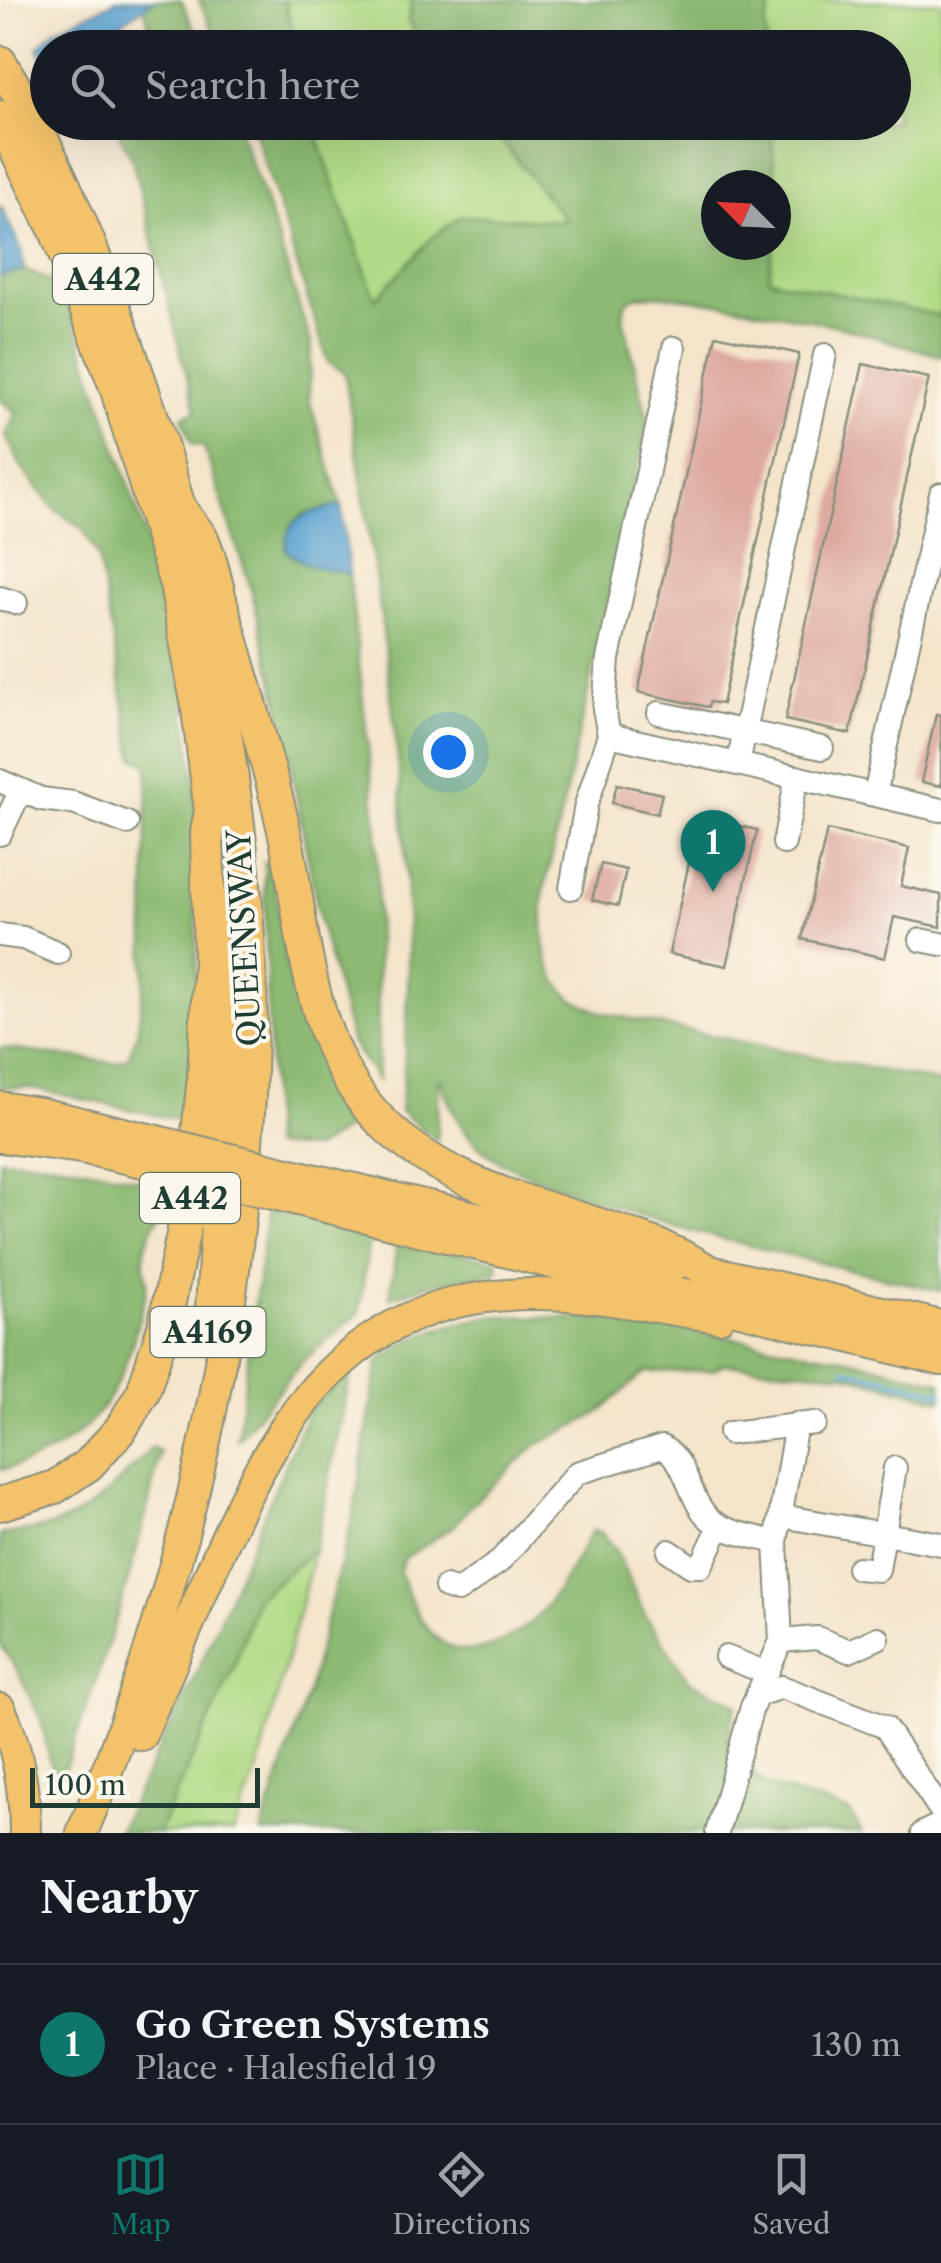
<!DOCTYPE html>
<meta charset="utf-8">
<style>
:root{--surface:#171b24;--page:#20242c;--text:#f1f3f6;--muted:#9ea1a6;--line:#363941;--accent:#0f766e}
body{margin:0;font-family:"Libre Caslon Text",serif;background:var(--page);color:var(--text)}
.compass{position:absolute;left:701px;top:170px;width:90px;height:90px;border-radius:50%;background:var(--surface);box-shadow:0 10px 40px #0002;rotate:294deg}
.scale{position:absolute;left:30px;bottom:25px;width:230px;box-sizing:border-box;padding-left:10px;border:5px solid #1f3d34;border-top:0;font-size:28px;line-height:35px;white-space:nowrap;color:#1f3d34;-webkit-text-stroke:8px #fbf7ec;paint-order:stroke}
.you{position:absolute;left:448px;top:752px;width:35px;height:35px;margin:-25px;border:8px solid #fff;border-radius:50%;background:#1a73e8;box-shadow:0 0 0 15px #1a73e833}
.badge{display:grid;place-items:center;width:65px;height:65px;border-radius:50%;background:var(--accent);color:#fff;font-size:32px;font-weight:700}
.pin{position:absolute;translate:-50% -82px;filter:drop-shadow(0 2px 5px #0008)}
.pin::after{content:'';position:absolute;top:52px;width:35px;height:30px;background:inherit;clip-path:polygon(0 0,100% 0,50% 100%)}
.list{margin:0;padding:0;list-style:none}
h2{display:flex;justify-content:space-between;align-items:center;height:130px;margin:0;padding:0 40px;font-size:42px}
h2 small{font-size:32px;font-weight:400;color:var(--muted)}
.list li{display:grid;grid-template-columns:65px 1fr auto;gap:30px;align-items:center;box-sizing:border-box;height:160px;padding:0 40px;border-top:2px solid var(--line)}
.list b{display:block;font-size:38px;white-space:nowrap}
.list p{margin:0;font-size:32px;white-space:nowrap;color:var(--muted)}
.list em{font-size:32px;font-style:normal;color:var(--muted)}
.icon{flex:none;width:55px;height:55px;fill:none;stroke:currentColor;stroke-width:2;stroke-linecap:round;stroke-linejoin:round}
.map{position:relative;flex:none;width:941px;height:1833px;overflow:hidden}
.search{position:absolute;background:var(--surface);box-shadow:0 10px 40px #0002;left:30px;right:30px;top:30px;height:110px;display:flex;align-items:center;gap:25px;box-sizing:border-box;padding:0 35px;border-radius:55px;color:var(--muted);font-size:38px}
.sheet{height:290px;background:var(--surface)}
nav{display:flex;justify-content:space-around;align-items:center;box-sizing:border-box;height:140px;border-top:2px solid var(--line);background:var(--surface);font-size:28px;color:var(--muted)}
nav a{display:grid;justify-items:center;gap:5px}
nav .on{color:var(--accent)}
.map>svg:first-child{display:block}
.green{fill:#b0da85;stroke:#688c5c;stroke-width:2.5}
.forest{fill:#8cba72;stroke:#567c53;stroke-width:2.5}
.water{fill:#5aa1d0;stroke:#3c6f82;stroke-width:2.5}
.lines{fill:none;stroke-linecap:round;stroke-linejoin:round}
.stream{stroke:#5aa1d0;stroke-width:5}
.building{fill:#deaaa0}
.minor-casing{stroke:#8a907f;stroke-width:26}
.major-casing{stroke:#8a907f;stroke-width:34}
.highway-casing{stroke:#8a907f;stroke-width:36}
.minor{stroke:#fff;stroke-width:22}
.major{stroke:#f4c26a;stroke-width:30}
.highway{stroke:#f4c26a;stroke-width:32}
.major-bridge-casing{stroke:#8a907f;stroke-width:34;stroke-linecap:butt}
.highway-bridge-casing{stroke:#8a907f;stroke-width:36;stroke-linecap:butt}
.major-bridge{stroke:#f4c26a;stroke-width:30}
.highway-bridge{stroke:#f4c26a;stroke-width:32}
.labels{text-anchor:middle;dominant-baseline:central;stroke-width:8;stroke-linejoin:round;paint-order:stroke}
.shield{fill:#fbf7ec;stroke:#61756b;stroke-width:2.5}
.shield-label{font-size:30px;font-weight:bold;fill:#1f3d34}
.street-label{font-size:32px;fill:#1f3d34;stroke:#fbf7ec}
</style>
<div class="map">
<svg width="941" height="1833" viewBox="0 0 941 1833">
<rect width="100%" height="100%" fill="#fbf7ec"/>
<filter id="ink" filterUnits="userSpaceOnUse"><feTurbulence type="fractalNoise" baseFrequency=".01" numOctaves="2"/><feDisplacementMap in="SourceGraphic" scale="20" xChannelSelector="R" yChannelSelector="G"/><feConvolveMatrix kernelMatrix="1 2 1 2 8 2 1 2 1" color-interpolation-filters="sRGB"/></filter>
<filter id="wash" filterUnits="userSpaceOnUse"><feTurbulence type="fractalNoise" baseFrequency=".0048" numOctaves="4" result="noise"/><feDisplacementMap in="SourceGraphic" scale="40" xChannelSelector="R" yChannelSelector="G"/><feGaussianBlur stdDeviation="2.25" result="paint"/><feColorMatrix in="noise" values="0 0 0 0 0 0 0 0 0 0 0 0 0 0 0 0 0 1.4 0 .05"/><feComposite in="paint" operator="in"/></filter>
<g filter="url(#wash)">
<rect width="100%" height="100%" fill="#f4e4ca"/>
<!-- green -->
<path class="green" d="M285,0H412L408,21L424,47H295Z
M773,0L941,2V316L768,279L773,245H776L771,123L894,122V48H767L765,26Z
M312,123H487L567,221L433,237L375,300Z
M315,1549L259,1766L233,1833H158L233,1669L257,1598Z"/>
<!-- forest -->
<path class="forest" d="M154,0H181L202,47L109,48L149,24L144,7Z
M199,0H285L295,47H220Z
M412,0H773L765,26L767,48L424,47L408,21Z
M114,123H236L267,206L311,343L309,399L341,505L302,515L310,565L349,574L377,828L378,1081L352,1044L320,922L278,699L250,585L204,447L192,444L182,417L196,411L132,159Z
M252,123H312L375,299L433,237L461,216L566,221L487,123H771L775,185H716V245H773L769,279L941,316V356L835,325L738,306L663,295L636,296L625,303L623,318L648,421L543,895C542,932 541,973 573,999C581,1005 594,1008 603,1013L941,1083V1291C818,1261 689,1237 571,1191C543,1180 512,1171 487,1153C461,1133 450,1107 439,1077L437,1141L400,1111C428,869 380,612 345,373L328,362Z
M24,270L62,286L145,534L182,688L195,784L197,1025L184,1121L31,1088L0,1087V1048L115,1063L128,1058L137,1034L144,983L148,764L134,758L98,556L83,529L54,508L22,468L6,436L16,412L0,400V276Z
M264,862L272,865C280,919 284,976 305,1027C319,1059 352,1090 352,1125L315,1149L272,1146Z
M0,1159C64,1160 123,1175 184,1191L182,1207L168,1206C156,1218 143,1243 144,1261C144,1268 147,1276 147,1284C146,1299 139,1315 136,1329C117,1406 80,1451 1,1470Z
M267,1211L370,1233L359,1313L304,1360L237,1440Z
M397,1241L498,1261L497,1272L427,1285L390,1298Z
M491,1316L631,1320L848,1359L941,1382V1400L844,1374L723,1364L713,1370L645,1372L597,1414L535,1446L470,1506L455,1525L405,1558L399,1571C418,1625 445,1674 507,1639C519,1632 535,1621 543,1610C562,1586 577,1558 592,1531L601,1532L617,1553L645,1615L689,1681L737,1704L727,1740L762,1783L850,1812L862,1833H261L308,1692L354,1512L378,1362C411,1333 449,1325 491,1316Z
M351,1371L315,1549L257,1598L233,1669L158,1833H117L198,1670L309,1409Z
M152,1448L160,1452C137,1565 99,1675 59,1783H55L41,1720L17,1670L0,1644V1535C23,1532 47,1529 69,1519C100,1505 128,1472 152,1448Z"/>
<!-- water -->
<path class="water" d="M117,0H154L87,47L48,48L47,60H44L38,48L55,30Z
M0,204L21,249L24,270L0,276Z
M341,505L349,574C327,569 303,567 286,550C285,514 312,513 341,505Z"/>
<g class="lines">
<!-- stream -->
<path class="stream" d="M845,1369L941,1393"/>
</g>
<g id="blocks">
<!-- building -->
<path class="building" d="M716,335L799,354L722,704L710,702L708,707L638,692Z
M863,364L929,378L850,734L785,720Z
M936,714L941,715V786L921,782Z
M617,784L662,794L657,814L612,803Z
M699,817L757,830L727,966L669,954Z
M827,830L909,848L901,886L941,895V927L894,917L885,958L802,939Z
M601,864L626,870L618,906L592,900Z"/>
</g>
</g>
<g filter="url(#ink)">
<use href="#blocks" fill-opacity="0" stroke="#8a907f" stroke-width="2.5"/>
<g class="lines">
<defs>
<path id="minor" d="M674,348L608,659L604,709L609,735L941,810
M0,598L16,603
M659,713L822,748
M738,764L825,355
M0,781L41,799L73,803L127,823
M875,795L941,494
M0,834L21,790
M784,843L797,777
M571,888L586,805L609,735
M0,935L23,938L58,953
M921,940L941,944
M730,1433L815,1423
M781,1516L941,1544
M669,1551L691,1566H701L720,1526
M858,1568L878,1570L895,1468
M446,1587L458,1591L499,1562L577,1473L662,1447C691,1462 687,1505 715,1523C732,1534 757,1537 776,1542
M781,1641L817,1638L849,1651L878,1638
M726,1657L767,1673
M757,1695L782,1687L885,1727L941,1811
M717,1833L752,1707L781,1641L776,1542L796,1424
M923,1833L941,1824"/>
<path id="major" d="M0,1107L40,1113L153,1140
M304,1177L676,1264
M211,1308L223,1112L224,974
M0,1709C18,1748 25,1790 25,1833
M141,1735C164,1681 187,1628 210,1574C270,1434 337,1306 507,1295C577,1290 650,1307 719,1317
M82,1833C165,1634 217,1435 240,1220C248,1142 254,1065 251,986C247,828 219,669 182,516"/>
<path id="highway" d="M0,62C70,178 116,309 159,438C166,459 171,482 178,503C183,517 196,528 203,541C213,563 217,591 224,614C238,663 253,711 266,760C275,791 283,823 289,855C305,944 311,1047 377,1117C466,1211 605,1207 710,1272L941,1327
M0,117L56,231L116,387L176,584L197,702L211,811L207,833L210,958L204,1078L191,1195L164,1327L143,1392L121,1429L88,1465L55,1487L0,1504
M0,1136L81,1147L147,1162
M302,1200L941,1359"/>
</defs>
<!-- minor casing -->
<use href="#minor" class="minor-casing"/>
<!-- major casing -->
<use href="#major" class="major-casing"/>
<!-- highway casing -->
<use href="#highway" class="highway-casing"/>
<!-- minor -->
<use href="#minor" class="minor"/>
<!-- major -->
<use href="#major" class="major"/>
<!-- highway -->
<use href="#highway" class="highway"/>
<defs>
<path id="major-bridge" d="M153,1140L304,1177"/>
<path id="highway-bridge" d="M147,1162L302,1200"/>
</defs>
<!-- major-bridge casing -->
<use href="#major-bridge" class="major-bridge-casing"/>
<!-- highway-bridge casing -->
<use href="#highway-bridge" class="highway-bridge-casing"/>
<!-- major-bridge -->
<use href="#major-bridge" class="major-bridge"/>
<!-- highway-bridge -->
<use href="#highway-bridge" class="highway-bridge"/>
</g>
</g>
<g class="labels">
<!-- shield labels -->
<g class="shield">
<rect x="53" y="254" width="100" height="50" rx="8"/>
<rect x="140" y="1173" width="100" height="50" rx="8"/>
<rect x="150.5" y="1307" width="115" height="50" rx="8"/>
</g>
<g class="shield-label">
<text x="103" y="279">A442</text>
<text x="190" y="1198">A442</text>
<text x="208" y="1332">A4169</text>
</g>
<!-- street labels -->
<g class="street-label">
<text transform="translate(244 938) rotate(-93)">QUEENSWAY</text>
</g>
</g>
</svg>
<svg class="compass" viewBox="-18 -18 36 36"><path d="M0-13l5 13h-10z" fill="#e53935"/><path d="M0 13l5-13h-10z" fill="#9ea1a6"/></svg>
<div class="scale">100 m</div>
<div class="you"></div>
<div class="pin badge" style="left:713px;top:892px">1</div>
<div class="search"><svg class="icon" aria-label="search" viewBox="0 0 24 24"><circle cx="10" cy="10" r="6"/><path d="M15 15l6 6"/></svg>Search here</div>
</div>
<section class="sheet">
<h2>Nearby<small></small></h2>
<ul class="list">
<li><span class="badge">1</span><div><b>Go Green Systems</b><p>Place · Halesfield 19</p></div><em>130 m</em></li>
</ul>
</section>
<nav>
<a class="on"><svg class="icon" aria-label="map" viewBox="0 0 24 24"><path d="M3 6l6-2 6 2 6-2v14l-6 2-6-2-6 2zM9 4v14M15 6v14"/></svg>Map</a>
<a><svg class="icon" aria-label="directions" viewBox="0 0 24 24"><path d="M12 3l9 9-9 9-9-9zM9 14v-3h6M13 9l2 2-2 2"/></svg>Directions</a>
<a><svg class="icon" aria-label="saved" viewBox="0 0 24 24"><path d="M7 4h10v16l-5-4-5 4z"/></svg>Saved</a>
</nav>
